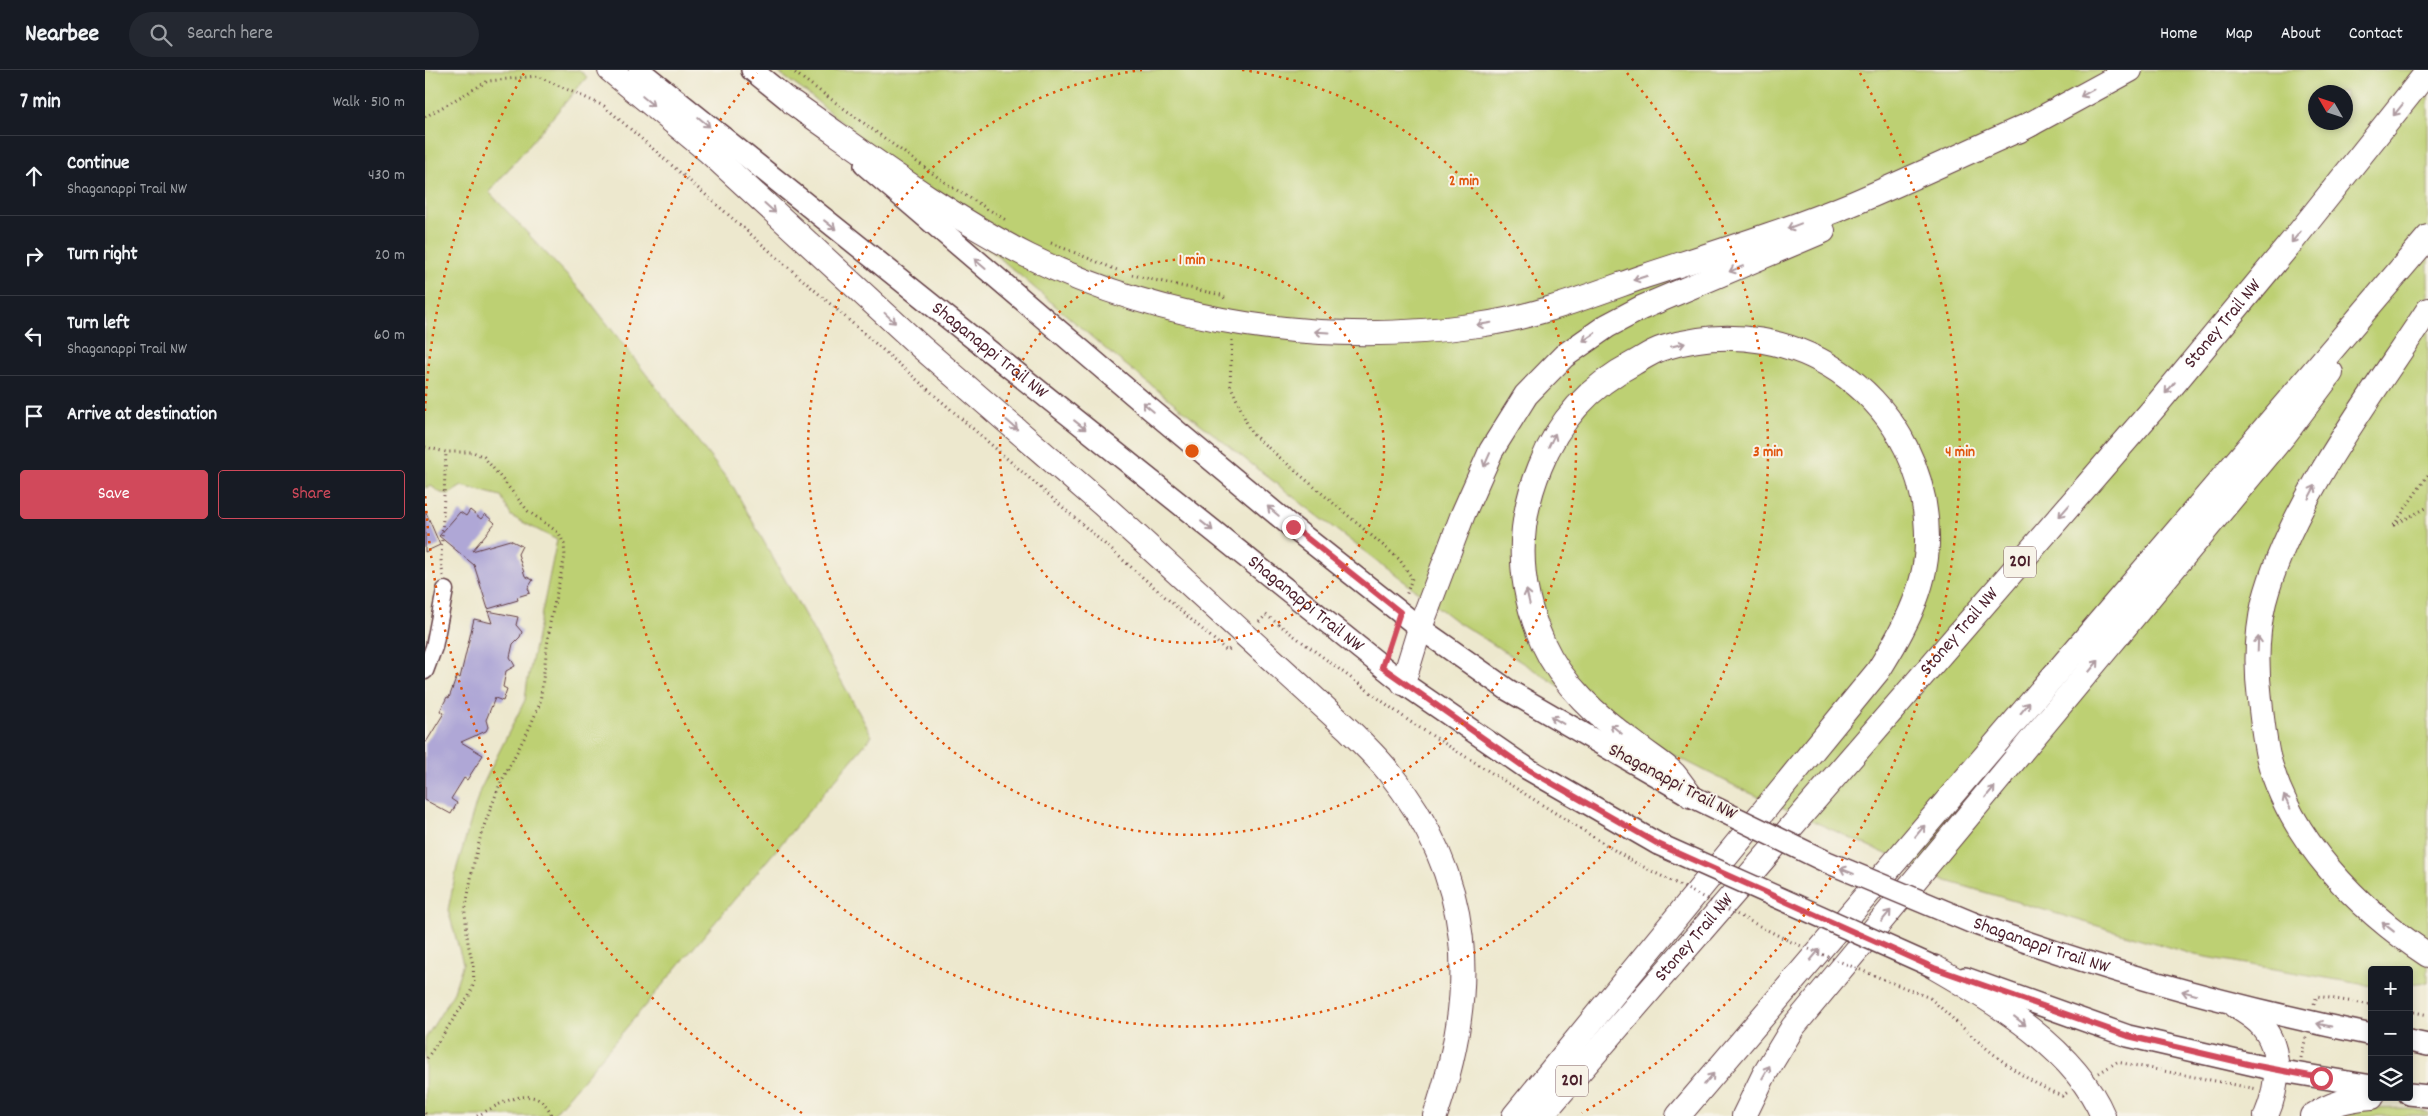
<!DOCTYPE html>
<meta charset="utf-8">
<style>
:root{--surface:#171b24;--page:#242831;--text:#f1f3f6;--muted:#9ea1a6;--line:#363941;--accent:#d1495b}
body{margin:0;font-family:Dekko,sans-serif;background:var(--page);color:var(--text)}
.controls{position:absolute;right:15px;bottom:15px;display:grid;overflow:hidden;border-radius:5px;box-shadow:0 2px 8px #0003}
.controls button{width:45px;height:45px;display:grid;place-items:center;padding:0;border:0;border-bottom:1px solid var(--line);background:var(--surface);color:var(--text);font:25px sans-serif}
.compass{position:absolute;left:1883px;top:15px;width:45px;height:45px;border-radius:50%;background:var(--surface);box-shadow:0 2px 8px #0003;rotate:309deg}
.stop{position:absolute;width:15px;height:15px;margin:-11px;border:4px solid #d1495b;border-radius:50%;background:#fff}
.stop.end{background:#d1495b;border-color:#fff;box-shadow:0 1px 5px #0008}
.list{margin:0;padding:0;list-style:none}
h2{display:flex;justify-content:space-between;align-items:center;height:65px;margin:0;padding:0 20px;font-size:21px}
h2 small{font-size:16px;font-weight:400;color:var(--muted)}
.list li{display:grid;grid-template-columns:32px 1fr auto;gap:15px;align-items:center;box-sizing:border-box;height:80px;padding:0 20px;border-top:1px solid var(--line)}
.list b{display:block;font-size:19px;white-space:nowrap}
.list p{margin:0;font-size:16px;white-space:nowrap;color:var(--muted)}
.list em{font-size:16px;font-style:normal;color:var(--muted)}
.actions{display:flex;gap:10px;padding:15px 20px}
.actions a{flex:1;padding:11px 0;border:1px solid var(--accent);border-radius:5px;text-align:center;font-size:18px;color:var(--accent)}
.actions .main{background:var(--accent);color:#fff}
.icon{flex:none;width:28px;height:28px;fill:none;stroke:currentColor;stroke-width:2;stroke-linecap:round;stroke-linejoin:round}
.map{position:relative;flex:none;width:2003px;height:1046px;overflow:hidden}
header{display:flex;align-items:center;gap:30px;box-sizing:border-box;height:70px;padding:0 25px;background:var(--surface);border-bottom:1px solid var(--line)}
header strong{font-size:24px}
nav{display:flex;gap:28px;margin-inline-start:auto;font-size:18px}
.search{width:350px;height:45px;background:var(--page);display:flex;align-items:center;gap:12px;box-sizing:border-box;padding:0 18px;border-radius:28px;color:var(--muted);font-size:19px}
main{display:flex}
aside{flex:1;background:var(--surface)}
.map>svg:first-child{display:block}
.green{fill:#bdd073;stroke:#84784f;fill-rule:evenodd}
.building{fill:#afa7d6}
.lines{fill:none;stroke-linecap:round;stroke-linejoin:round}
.minor-casing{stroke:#623d43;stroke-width:19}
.major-casing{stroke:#623d43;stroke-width:24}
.highway-casing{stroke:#623d43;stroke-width:26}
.path{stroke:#623d43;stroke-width:3;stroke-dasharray:1 4;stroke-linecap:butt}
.minor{stroke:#fff;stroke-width:16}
.major{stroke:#fff;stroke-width:21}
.highway{stroke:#fff;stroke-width:24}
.major-bridge-casing{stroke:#623d43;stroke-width:24;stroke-linecap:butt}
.path-bridge{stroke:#623d43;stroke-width:3;stroke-dasharray:1 4;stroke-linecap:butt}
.major-bridge{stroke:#fff;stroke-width:21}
.oneway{stroke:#ae9aa0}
.route{stroke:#d1495b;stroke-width:6}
.ring{fill:none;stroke:#e0560e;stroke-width:2.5;stroke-dasharray:2.5 5}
.labels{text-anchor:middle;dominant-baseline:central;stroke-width:4;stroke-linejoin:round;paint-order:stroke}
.shield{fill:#f7f3e8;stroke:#7e5f64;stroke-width:1}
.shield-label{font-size:18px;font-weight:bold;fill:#4a1f2b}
.street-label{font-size:19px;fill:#4a1f2b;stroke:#f7f3e8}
.centre{fill:#e0560e;stroke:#f7f3e8;stroke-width:2.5}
.ring-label{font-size:15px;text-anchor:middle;font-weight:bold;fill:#e0560e;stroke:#f7f3e8;stroke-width:4;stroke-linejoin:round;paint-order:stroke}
</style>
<header>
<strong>Nearbee</strong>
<div class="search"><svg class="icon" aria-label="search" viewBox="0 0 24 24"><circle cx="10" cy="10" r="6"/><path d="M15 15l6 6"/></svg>Search here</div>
<nav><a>Home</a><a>Map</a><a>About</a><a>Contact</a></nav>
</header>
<main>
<aside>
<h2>7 min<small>Walk · 510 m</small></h2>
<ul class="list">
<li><svg class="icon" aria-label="ahead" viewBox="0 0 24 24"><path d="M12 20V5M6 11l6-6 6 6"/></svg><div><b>Continue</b><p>Shaganappi Trail NW</p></div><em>430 m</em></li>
<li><svg class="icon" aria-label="right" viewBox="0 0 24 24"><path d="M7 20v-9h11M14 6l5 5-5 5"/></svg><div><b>Turn right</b></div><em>20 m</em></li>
<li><svg class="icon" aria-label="left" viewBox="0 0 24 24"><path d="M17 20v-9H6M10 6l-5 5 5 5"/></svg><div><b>Turn left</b><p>Shaganappi Trail NW</p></div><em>60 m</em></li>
<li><svg class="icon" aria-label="arrive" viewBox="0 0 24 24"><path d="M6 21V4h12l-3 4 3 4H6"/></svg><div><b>Arrive at destination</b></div></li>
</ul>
<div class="actions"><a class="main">Save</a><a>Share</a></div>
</aside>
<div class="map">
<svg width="2003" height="1046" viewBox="0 0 2003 1046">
<rect width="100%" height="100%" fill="#f7f3e8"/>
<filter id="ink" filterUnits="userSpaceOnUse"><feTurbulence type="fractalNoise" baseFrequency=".02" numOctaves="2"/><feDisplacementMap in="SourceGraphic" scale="10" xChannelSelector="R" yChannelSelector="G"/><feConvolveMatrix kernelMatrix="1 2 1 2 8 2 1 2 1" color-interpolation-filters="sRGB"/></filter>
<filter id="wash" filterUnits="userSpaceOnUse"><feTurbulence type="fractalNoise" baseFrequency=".0096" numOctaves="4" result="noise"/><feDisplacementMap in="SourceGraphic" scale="20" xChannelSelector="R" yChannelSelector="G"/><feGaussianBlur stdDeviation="1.12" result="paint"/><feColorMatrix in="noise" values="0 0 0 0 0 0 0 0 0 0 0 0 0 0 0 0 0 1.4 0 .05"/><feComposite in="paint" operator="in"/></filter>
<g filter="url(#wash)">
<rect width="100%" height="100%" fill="#ede8ce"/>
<!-- green -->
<path class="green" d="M0,0H154L162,7L64,122L160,225L309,418L447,666L127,1046H0V969L28,924L38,893L23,840L32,797L55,720L100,630L102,614L132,470L86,446L76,426L37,416L24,424L16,423L6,416L0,418Z
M350,0H2003V912L1984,914V900H1947V916L1770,885L1522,811L1314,718L1225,673L1031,551L876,433L683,281L387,27ZM1890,22H1920V52H1890Z
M1978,1038L2003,1043V1046H1910L1937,1039Z"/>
<g id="blocks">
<!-- building -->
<path class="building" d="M0,440L15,475L0,482Z
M45,440L56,449L60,444L70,453L47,481L85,470L97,476L93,484L100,506L108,510L103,518L105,523L92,527L93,530L63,539L49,495L14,466L35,442L41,446Z
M63,541L93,547L91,555L97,562L95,567L88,574L85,587L90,596L81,601L78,617L82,619L78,631L70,628L61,650L63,657L61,661L36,672L58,685L42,710L39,708L26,729L32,733L26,744L0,730V674L19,643L15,641L22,627L24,628L32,606L35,608L49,549L67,553Z"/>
</g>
</g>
<g filter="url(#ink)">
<use href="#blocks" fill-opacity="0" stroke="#623d43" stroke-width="1"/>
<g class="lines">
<defs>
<path id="minor" d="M0,601L9,577L20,520"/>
<g id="major">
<path id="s1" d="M214,0L978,613L1103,699L1233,774"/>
<path d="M327,0L381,44"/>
<path d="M440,95L724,338L867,457L995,558L1083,620L1261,723"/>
<path id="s2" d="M1548,853C1678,901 1811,937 1947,965"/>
<path d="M1540,908L1703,966L1851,1000L1947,1016"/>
<path d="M1984,971L2003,975"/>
<path d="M1984,1024L2003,1026"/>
</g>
<g id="highway">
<path d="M185,0L283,81L496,277L677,434L924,660C937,673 951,686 963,701C1050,809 1054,919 1010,1046"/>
<path d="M368,33C444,86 520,144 603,186C741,254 901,277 1053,255C1111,247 1166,225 1220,206C1290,183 1361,161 1429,133C1488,108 1547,80 1606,54"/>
<path d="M1593,61L1705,0"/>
<path d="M2003,240C1946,327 1865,432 1839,532C1831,565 1831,597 1835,630C1837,649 1839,668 1843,686C1864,769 1934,840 2003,885"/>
<path d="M978,613L995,558L1038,444L1066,381L1101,325L1139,286L1182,256L1216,238L1398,161"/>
<path d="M1509,897C1570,932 1650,979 1678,1046"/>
<path d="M1811,936C1819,942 1829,947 1836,955C1858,979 1853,1018 1841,1046"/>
<path d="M1089,1046L1453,601C1477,563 1501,520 1502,474C1505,333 1373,235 1238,278C1228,281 1218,288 1209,293C1165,316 1133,351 1115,397C1091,455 1092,515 1118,573C1137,615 1173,647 1210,674C1222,684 1238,693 1249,704C1255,711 1260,719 1266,726"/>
<path id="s3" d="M1116,1046L1729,338L1869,169L2003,1"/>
<path d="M1253,1046L2003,167"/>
<path d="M1319,1046L1339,1005L1368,957L1861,363L1906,303"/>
<path d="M1887,1046C1907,1033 1923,1029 1947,1027"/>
</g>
</defs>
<!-- minor casing -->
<use href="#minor" class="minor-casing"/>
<!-- major casing -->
<use href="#major" class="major-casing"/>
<!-- highway casing -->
<use href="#highway" class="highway-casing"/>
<!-- path -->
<path class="path" d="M366,0L525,116L581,150
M0,47L63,11L112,6L179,36L802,581L807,577
M626,173L692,200
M707,205L796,225L802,230
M807,270L805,314L826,363L974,489L987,508L981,526
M0,377L21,382H48L59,387L103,441L134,463L139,474L140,486L125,553L115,633L105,657L75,714L57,761L49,792L40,842L43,873L48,895L49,913L44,926L0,991
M2003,405L1969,455L2003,437
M18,506L16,490L21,382
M834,552L841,545L984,651L1205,790
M963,578L969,560
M1505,928C1545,964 1587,1006 1637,1026L1643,1022
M1889,934L1892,926L1947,935
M1984,941L2003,945
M1876,988L1881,967
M1674,1003L1692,992L1832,1019
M0,1043L2,1046
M52,1046C75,1034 112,1009 127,1046"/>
<!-- minor -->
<use href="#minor" class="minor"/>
<!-- major -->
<use href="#major" class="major"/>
<!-- highway -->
<use href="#highway" class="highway"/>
<defs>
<path id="major-bridge" d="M1266,726L1402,792L1548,853
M1233,774L1509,897"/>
</defs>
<!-- major-bridge casing -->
<use href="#major-bridge" class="major-bridge-casing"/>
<!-- path-bridge -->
<path class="path-bridge" d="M1205,790L1364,871L1505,928"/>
<!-- major-bridge -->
<use href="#major-bridge" class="major-bridge"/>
</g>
<!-- one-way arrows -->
<defs><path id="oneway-shaft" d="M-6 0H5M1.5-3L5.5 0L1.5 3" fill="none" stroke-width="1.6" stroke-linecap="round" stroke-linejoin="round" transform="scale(1.25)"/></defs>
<g class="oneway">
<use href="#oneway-shaft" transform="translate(1662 23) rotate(151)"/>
<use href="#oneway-shaft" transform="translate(223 31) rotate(40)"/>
<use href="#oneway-shaft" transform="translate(1973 40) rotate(129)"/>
<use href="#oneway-shaft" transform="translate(279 52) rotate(40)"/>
<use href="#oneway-shaft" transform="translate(345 138) rotate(42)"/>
<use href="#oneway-shaft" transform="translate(405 155) rotate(38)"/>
<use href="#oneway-shaft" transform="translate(1369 156) rotate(159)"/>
<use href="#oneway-shaft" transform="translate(1871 167) rotate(129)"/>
<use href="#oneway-shaft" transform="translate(555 194) rotate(-139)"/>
<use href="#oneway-shaft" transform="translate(1311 199) rotate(158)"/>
<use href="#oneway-shaft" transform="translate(1215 208) rotate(162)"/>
<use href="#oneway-shaft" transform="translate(465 248) rotate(43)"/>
<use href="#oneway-shaft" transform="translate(1059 254) rotate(170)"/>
<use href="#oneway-shaft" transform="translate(897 262) rotate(-177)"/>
<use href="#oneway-shaft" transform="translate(1164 267) rotate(146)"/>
<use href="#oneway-shaft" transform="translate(1253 275) rotate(-14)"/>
<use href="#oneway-shaft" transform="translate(1745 318) rotate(130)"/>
<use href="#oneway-shaft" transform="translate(723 337) rotate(-140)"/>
<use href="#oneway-shaft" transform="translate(587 355) rotate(41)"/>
<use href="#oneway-shaft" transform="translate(655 355) rotate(38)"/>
<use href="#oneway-shaft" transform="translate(1127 370) rotate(-64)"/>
<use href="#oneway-shaft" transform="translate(1062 390) rotate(114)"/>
<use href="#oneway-shaft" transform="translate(1887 422) rotate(-62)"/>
<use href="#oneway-shaft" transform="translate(848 441) rotate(-140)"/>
<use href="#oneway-shaft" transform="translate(1639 441) rotate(131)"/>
<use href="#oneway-shaft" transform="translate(782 456) rotate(38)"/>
<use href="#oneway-shaft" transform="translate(1103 527) rotate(-103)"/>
<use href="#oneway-shaft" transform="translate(1833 574) rotate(-88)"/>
<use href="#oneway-shaft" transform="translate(1669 596) rotate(-50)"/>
<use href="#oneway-shaft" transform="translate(1600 638) rotate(-50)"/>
<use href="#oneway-shaft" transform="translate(1132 650) rotate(-149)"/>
<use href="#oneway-shaft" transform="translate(1191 659) rotate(-141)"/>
<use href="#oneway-shaft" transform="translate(1565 722) rotate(-50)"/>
<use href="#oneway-shaft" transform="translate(1862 732) rotate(-117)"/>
<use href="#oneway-shaft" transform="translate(1495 761) rotate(-50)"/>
<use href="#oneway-shaft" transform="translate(1422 801) rotate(-157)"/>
<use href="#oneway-shaft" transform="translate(1461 846) rotate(-50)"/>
<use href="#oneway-shaft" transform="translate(1963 857) rotate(-142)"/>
<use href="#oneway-shaft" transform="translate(1390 885) rotate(-50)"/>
<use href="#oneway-shaft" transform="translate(1764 923) rotate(-165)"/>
<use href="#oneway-shaft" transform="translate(1595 951) rotate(38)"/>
<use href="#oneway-shaft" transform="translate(1899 955) rotate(-168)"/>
<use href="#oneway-shaft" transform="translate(1341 1002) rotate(-60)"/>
<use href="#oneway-shaft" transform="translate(1284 1009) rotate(-50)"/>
</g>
</g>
<g class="lines" filter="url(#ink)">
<!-- route -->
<path class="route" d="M868,457L975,542L957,597L1102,699L1233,774L1509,898L1703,966L1827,995L1896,1008"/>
</g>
<!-- distance rings -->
<g class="ring">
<circle cx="767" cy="381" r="192"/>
<path d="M817 0A384 384 0 1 1 717 0"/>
<path d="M1202 3A576 576 0 1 1 332 3"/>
<path d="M377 1043A768 768 0 0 1 0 421M0 341A768 768 0 0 1 99 3M1435 3A768 768 0 0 1 1157 1043"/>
</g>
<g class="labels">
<!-- shield labels -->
<g class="shield">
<rect x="1579" y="476.5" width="32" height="31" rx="4"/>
<rect x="1131" y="995.5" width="32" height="31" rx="4"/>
</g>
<g class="shield-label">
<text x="1595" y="492">201</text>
<text x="1147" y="1011">201</text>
</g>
<!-- street labels -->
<g class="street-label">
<text stroke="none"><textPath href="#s3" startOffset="1045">Stoney Trail NW</textPath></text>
<text stroke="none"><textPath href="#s1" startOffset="449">Shaganappi Trail NW</textPath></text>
<text stroke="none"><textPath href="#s1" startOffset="854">Shaganappi Trail NW</textPath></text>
<text stroke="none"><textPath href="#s3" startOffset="640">Stoney Trail NW</textPath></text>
<text transform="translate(1247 713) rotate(28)">Shaganappi Trail NW</text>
<text stroke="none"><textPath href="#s3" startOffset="235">Stoney Trail NW</textPath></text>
<text stroke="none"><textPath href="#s2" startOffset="72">Shaganappi Trail NW</textPath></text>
</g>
</g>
<circle cx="767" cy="381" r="8" class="centre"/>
<g class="ring-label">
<text x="1039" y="115">2 min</text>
<text x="767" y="194">1 min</text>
<text x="1343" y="386">3 min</text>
<text x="1535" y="386">4 min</text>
</g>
</svg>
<div class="controls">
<button>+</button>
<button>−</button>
<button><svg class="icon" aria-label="layers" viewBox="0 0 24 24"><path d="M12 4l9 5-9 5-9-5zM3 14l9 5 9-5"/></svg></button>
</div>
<svg class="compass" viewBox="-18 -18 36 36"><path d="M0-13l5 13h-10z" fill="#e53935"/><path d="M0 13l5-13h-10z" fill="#9ea1a6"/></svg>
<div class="stop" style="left:1896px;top:1008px"></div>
<div class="stop end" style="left:868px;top:457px"></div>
</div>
</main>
